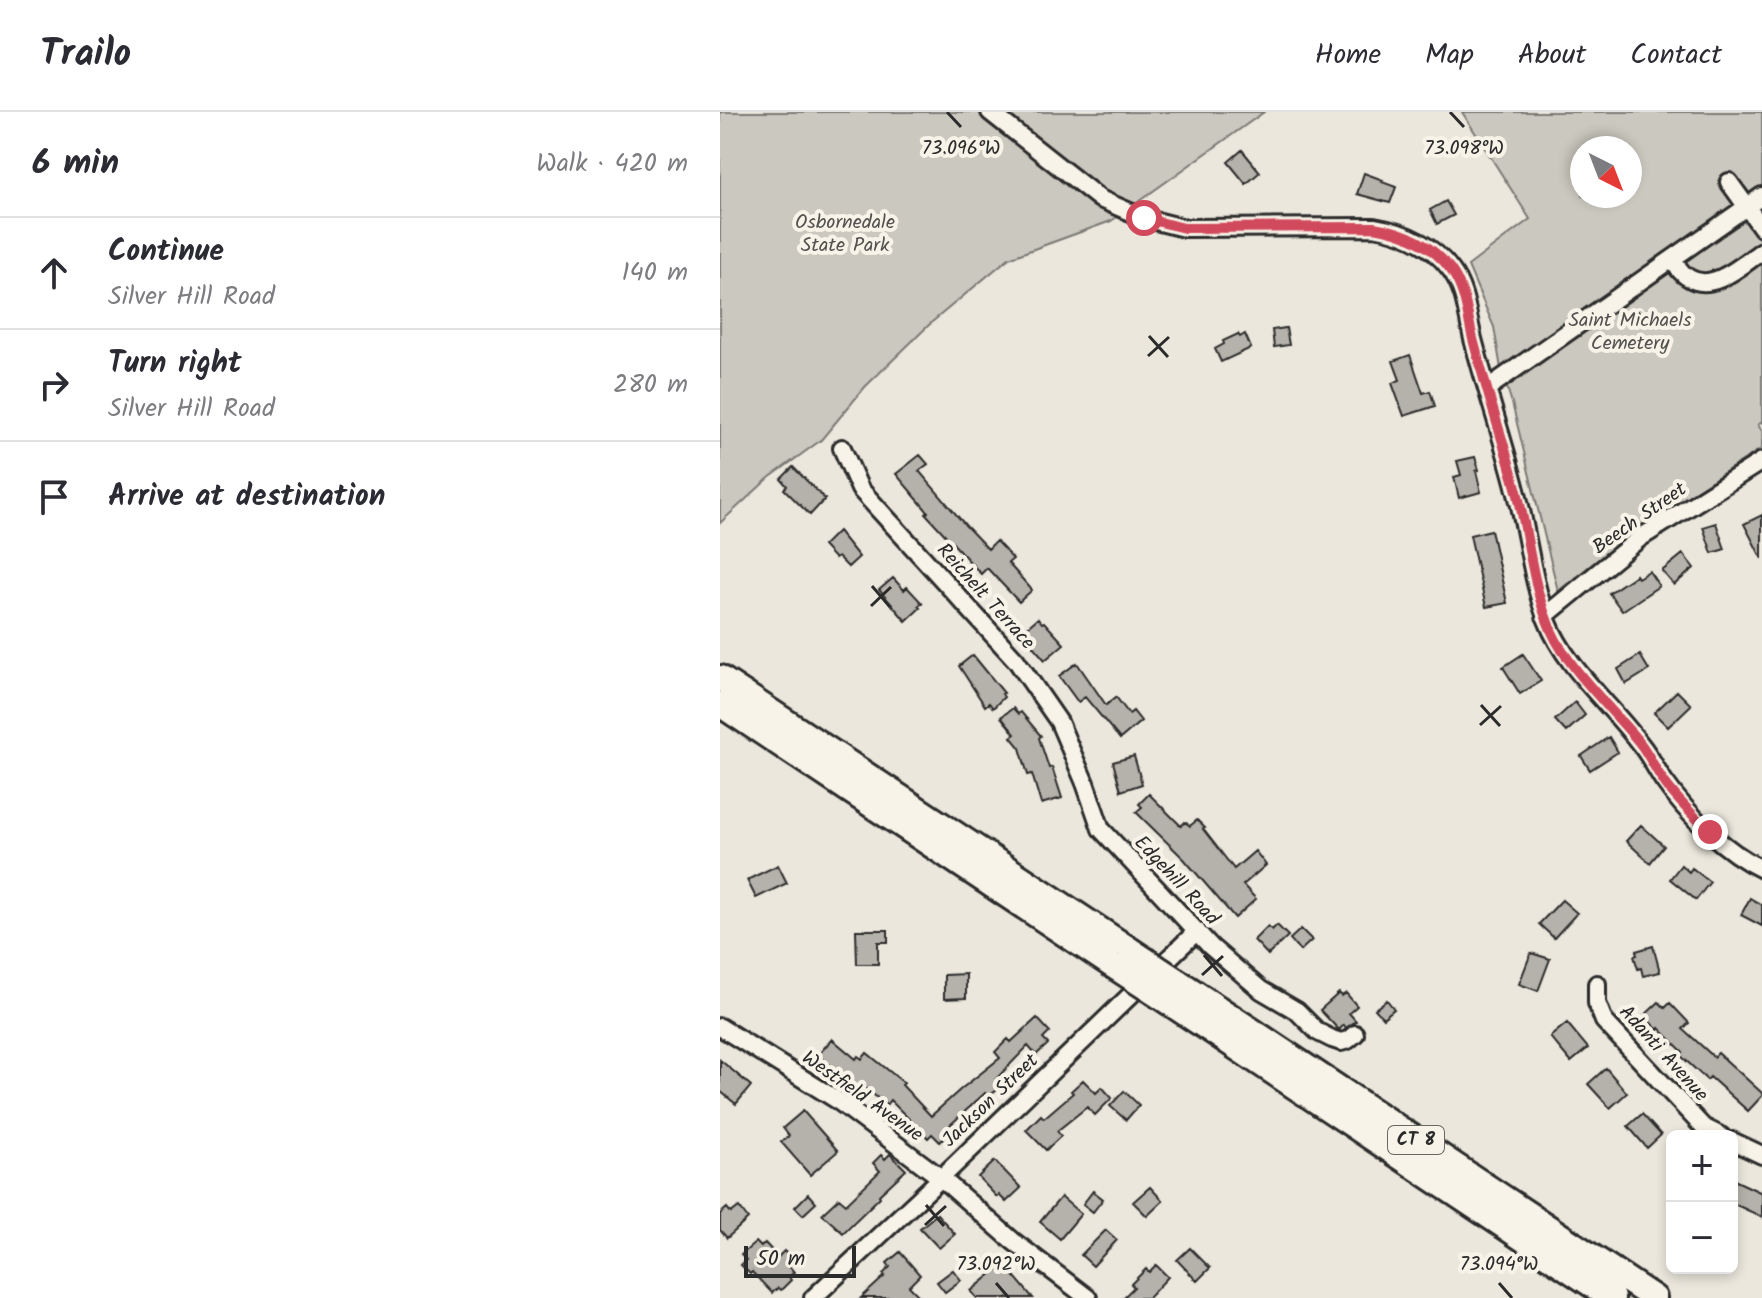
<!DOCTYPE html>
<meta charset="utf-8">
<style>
:root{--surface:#fff;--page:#f2f2f3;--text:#2b2b33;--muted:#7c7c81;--line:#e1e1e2}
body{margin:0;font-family:Kalam,sans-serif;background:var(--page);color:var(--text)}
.controls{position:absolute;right:24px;bottom:24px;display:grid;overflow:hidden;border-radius:12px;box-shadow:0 4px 12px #0003}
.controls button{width:72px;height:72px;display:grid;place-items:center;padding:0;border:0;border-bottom:2px solid var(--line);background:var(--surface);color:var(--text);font:40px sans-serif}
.compass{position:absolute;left:850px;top:24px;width:72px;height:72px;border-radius:50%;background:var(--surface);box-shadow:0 4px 12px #0003;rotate:138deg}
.scale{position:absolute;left:24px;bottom:20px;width:112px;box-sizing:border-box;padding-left:8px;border:4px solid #2b2b2b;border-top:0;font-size:22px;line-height:28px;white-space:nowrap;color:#2b2b2b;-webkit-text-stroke:6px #f7f3e8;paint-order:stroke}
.stop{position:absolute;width:24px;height:24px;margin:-18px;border:6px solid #d1495b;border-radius:50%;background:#fff}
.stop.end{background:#d1495b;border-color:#fff;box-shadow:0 2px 8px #0008}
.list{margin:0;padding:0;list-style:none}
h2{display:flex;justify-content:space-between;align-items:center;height:104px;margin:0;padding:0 32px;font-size:34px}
h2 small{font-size:26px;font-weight:400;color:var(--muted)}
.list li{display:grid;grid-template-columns:52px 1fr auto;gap:24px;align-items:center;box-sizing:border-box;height:112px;padding:0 32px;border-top:2px solid var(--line)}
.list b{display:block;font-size:30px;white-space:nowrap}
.list p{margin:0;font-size:26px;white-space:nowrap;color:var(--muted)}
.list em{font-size:26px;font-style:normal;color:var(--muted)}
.icon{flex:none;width:44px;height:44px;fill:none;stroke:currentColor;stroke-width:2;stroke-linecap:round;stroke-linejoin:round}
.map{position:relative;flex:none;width:1042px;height:1186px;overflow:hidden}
header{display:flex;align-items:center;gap:48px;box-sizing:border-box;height:112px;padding:0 40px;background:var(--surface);border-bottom:2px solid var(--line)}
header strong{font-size:38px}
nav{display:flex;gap:44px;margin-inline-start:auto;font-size:28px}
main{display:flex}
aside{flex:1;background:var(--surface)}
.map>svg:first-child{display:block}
.green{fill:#cbc8bf;stroke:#7b7a75;stroke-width:2;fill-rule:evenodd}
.building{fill:#b5b2ab;stroke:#2b2b2b;stroke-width:2}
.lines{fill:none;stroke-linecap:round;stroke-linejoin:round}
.minor-casing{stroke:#2b2b2b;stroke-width:22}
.highway-casing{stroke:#2b2b2b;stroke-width:30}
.minor{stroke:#f7f3e8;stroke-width:16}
.highway{stroke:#f7f3e8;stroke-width:24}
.highway-bridge-casing{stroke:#2b2b2b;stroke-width:30;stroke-linecap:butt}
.highway-bridge{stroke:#f7f3e8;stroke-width:24}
.route{stroke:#d1495b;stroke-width:10}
.ticks{fill:none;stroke:#2b2b2b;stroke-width:3}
.labels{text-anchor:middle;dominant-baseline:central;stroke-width:8;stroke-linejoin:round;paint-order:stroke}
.shield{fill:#f7f3e8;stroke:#686764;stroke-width:2}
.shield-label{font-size:18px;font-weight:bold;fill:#2b2b2b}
.park-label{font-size:20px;fill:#535250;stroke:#f7f3e8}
.street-label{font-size:20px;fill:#2b2b2b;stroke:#f7f3e8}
.ticks-label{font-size:20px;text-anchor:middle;fill:#2b2b2b;stroke:#f7f3e8;stroke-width:8;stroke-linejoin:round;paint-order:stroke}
</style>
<header>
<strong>Trailo</strong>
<nav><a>Home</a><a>Map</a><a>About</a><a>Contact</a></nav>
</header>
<main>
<aside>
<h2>6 min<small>Walk · 420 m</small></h2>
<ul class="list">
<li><svg class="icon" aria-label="ahead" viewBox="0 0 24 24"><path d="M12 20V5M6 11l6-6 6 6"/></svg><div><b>Continue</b><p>Silver Hill Road</p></div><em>140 m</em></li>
<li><svg class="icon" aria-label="right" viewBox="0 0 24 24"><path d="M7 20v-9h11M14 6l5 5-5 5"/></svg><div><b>Turn right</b><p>Silver Hill Road</p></div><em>280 m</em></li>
<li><svg class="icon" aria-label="arrive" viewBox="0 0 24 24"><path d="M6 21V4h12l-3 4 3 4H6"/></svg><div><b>Arrive at destination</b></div></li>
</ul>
</aside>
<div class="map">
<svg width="1042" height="1186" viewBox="0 0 1042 1186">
<rect width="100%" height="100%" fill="#ebe7dd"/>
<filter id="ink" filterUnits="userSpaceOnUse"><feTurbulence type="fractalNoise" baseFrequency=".0125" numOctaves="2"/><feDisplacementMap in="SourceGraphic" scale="16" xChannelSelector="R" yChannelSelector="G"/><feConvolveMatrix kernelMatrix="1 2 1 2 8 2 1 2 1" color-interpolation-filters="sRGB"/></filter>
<g filter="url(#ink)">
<!-- green -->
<path class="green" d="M0,0H544L391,109L289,146L212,210L145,275L101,328L49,366L0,411Z
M742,0H1042V310L1038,313L1042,319V336L914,419L838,479L792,291L781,257L774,215L748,154L810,107ZM862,36H910V84H862Z"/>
<!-- building -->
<path class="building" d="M522,38L540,60L526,72L508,50Z
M644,61L663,68L662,70L676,75L670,91L637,82Z
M726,89L734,103L717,112L710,98Z
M566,216L569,233L554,235L552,218Z
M518,222L520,225L525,222L531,236L501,250L495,237L504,232L503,229Z
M690,243L703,281L710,279L715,294L684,304L672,271L680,268L673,249Z
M200,343L208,352L199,359L246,414L268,437L276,429L293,447L288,451L312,478L299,490L267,456L261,462L206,402L208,400L176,362Z
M755,345L759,358L756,359L761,380L739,386L734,365L741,363L737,349Z
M73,355L105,387L90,403L64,377L67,374L61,367Z
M1042,403V447L1024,412Z
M996,411L1005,437L992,441L983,415Z
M771,418L787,491L766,495L750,423Z
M118,419L139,445L128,455L118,445L115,447L103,434Z
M963,442L974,456L954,473L942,459Z
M929,459L939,474L902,499L889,481L916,463L918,466Z
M173,466L184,478L187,475L202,491L198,494L200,496L186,509L159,478Z
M318,506L322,511L324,510L344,532L325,548L306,526L310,522L305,517Z
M803,542L821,569L800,582L783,555Z
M253,543L284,581L282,582L284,585L273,596L269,591L265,594L239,554Z
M920,543L929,558L906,572L898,557Z
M357,551L386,593L396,585L409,602L413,599L421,609L400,627L365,585L358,590L339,564Z
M957,579L971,593L948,615L934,601Z
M855,590L865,603L846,620L835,608Z
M293,596L298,602L301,600L321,624L319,626L329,656L332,655L342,686L321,692L312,662L308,663L300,636L291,625L295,622L281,605Z
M889,625L898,640L870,658L861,644Z
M414,644L422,672L401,679L393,650Z
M429,682L461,714L465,710L470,714L477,708L485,716L483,717L514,757L535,739L546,753L523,773L536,787L515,806L464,747L416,700L422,695L419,692Z
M921,713L944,734L930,751L906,729Z
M58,753L67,771L36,786L27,768Z
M961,753L969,760L972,756L990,770L976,788L950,767Z
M1030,786L1042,793V814L1021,803Z
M842,788L857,801L834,826L819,812Z
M557,813L568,824L548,843L534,828L548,814L552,818Z
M581,817L592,828L580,839L570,827Z
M136,818H168V830H158V852H137Z
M933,834L940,860L923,864L921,856L918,857L914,844L917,843L916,839Z
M811,841L830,847L818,879L799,872Z
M246,862V886L224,887V863Z
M619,881L622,884L626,881L637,894L629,901L636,909L626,916L624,913L619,918L600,898Z
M667,888L674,897L663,906L655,897Z
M939,890L945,896L950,891L969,911L963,917L994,945L998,941L1042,981V984L1028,999L990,965L987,968L960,943L963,940L939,916L938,918L924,904Z
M317,906L330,920L323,927L328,932L316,943L308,934L276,967L282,974L268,985L265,981L228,1015L232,1019L220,1030L212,1022L208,1026L170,988L166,993L142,973L138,977L98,943L112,927L136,947L138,944L142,947L147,941L184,971L182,973L211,1004L241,977L280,946L275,940L288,927L291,930Z
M847,911L868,936L851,950L830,925Z
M0,948L31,974L16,992L0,979Z
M886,956L907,981L890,996L868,972Z
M363,968L376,981L382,975L392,986L375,1003L367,995L337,1019L341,1024L326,1038L306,1018L321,1003L324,1006L353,981L351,979Z
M404,979L419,993L406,1008L390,994Z
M83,999L118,1039L90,1063L61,1030L69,1024L63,1016Z
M922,1002L941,1023L927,1036L908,1014Z
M170,1042L186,1058L159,1083L160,1085L123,1121L102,1102L119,1086L126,1092L160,1059L153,1051L161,1043L165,1047Z
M275,1049L301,1076L286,1090L279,1083L277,1085L258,1065Z
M1012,1067L1042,1081V1105L1012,1091Z
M430,1075L443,1089L427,1104L413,1090Z
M373,1079L383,1087L373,1100L363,1092Z
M88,1082L96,1091L83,1103L75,1095Z
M341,1085L361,1102L340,1127L320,1110Z
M19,1095L28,1107L7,1126L0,1118V1102L7,1096L11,1101Z
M217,1102L235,1122L219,1136L200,1116Z
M386,1118L397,1128L373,1154L361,1143Z
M36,1130L41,1135L45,1131L58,1145L64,1139L73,1148L68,1153L74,1160L69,1165L71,1168L61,1178L58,1176L52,1181L32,1160L30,1162L21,1153L26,1148L21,1143Z
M470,1136L490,1156L477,1169L457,1148Z
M180,1140L200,1163L189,1174L201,1186H141L165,1164L163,1162L170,1155L167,1151Z
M284,1152L313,1186H257L251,1179Z
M436,1153L448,1165L428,1186H403L414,1175L411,1172L426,1157L429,1160Z
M233,1158L241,1168L225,1180L217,1170Z"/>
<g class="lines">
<defs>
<path id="minor" d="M270,0L380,87L424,106L464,116L654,115C684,120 712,132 731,158C746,178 747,203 753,227C766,277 783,327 796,378C808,421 811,466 827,508C846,557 890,591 921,633C930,644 936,657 944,669C967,702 1005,740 1042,757
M1009,70L1042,116
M952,147C957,154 961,162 969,166C993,181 1023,152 1042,139
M768,276L1042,84
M122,336L140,377L296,548L339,610L365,671L381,717L491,835L541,878L577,899L598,920L612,927L621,930L628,928L635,922
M825,504L920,426L1042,349
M877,872V891L884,909L983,1015L1001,1024
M0,915L117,988L221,1066L293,1129L368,1186
M1012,1029L1042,1043
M93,1186L221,1066L477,819"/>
<path id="highway" d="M0,566L410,838
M0,592L392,853
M457,869L934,1186
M441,885L892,1186"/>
</defs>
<!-- minor casing -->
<use href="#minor" class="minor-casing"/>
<!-- highway casing -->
<use href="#highway" class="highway-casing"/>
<!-- minor -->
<use href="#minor" class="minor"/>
<!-- highway -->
<use href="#highway" class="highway"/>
<defs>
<path id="highway-bridge" d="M410,838L457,869
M392,853L441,885"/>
</defs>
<!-- highway-bridge casing -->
<use href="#highway-bridge" class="highway-bridge-casing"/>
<!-- highway-bridge -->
<use href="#highway-bridge" class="highway-bridge"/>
</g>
</g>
<g class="lines" filter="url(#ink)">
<!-- route -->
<path class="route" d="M424,106L464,116L654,115C684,120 712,132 731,158C746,179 747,203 753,227C766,278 783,328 797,379C809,426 812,476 832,520C848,556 893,598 919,630C929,642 935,658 945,671C958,689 974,704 990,720"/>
</g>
<!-- ticks -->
<path class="ticks" d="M227,0L241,15M730,0L744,15M429,224L448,245M428,244L449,225M152,474L170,495M151,494L171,475M761,593L780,614M760,613L781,594M484,843L502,864M482,863L503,844M206,1093L224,1114M205,1113L226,1094M276,1171L289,1186M779,1171L792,1186"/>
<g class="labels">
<!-- shield labels -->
<rect class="shield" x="668" y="1014" width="56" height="28" rx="6"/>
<g class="shield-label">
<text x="696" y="1028">CT 8</text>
</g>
<!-- park labels -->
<g class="park-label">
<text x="125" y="111">Osbornedale<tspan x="125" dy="23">State Park</tspan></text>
<text x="910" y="209">Saint Michaels<tspan x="910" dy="23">Cemetery</tspan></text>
</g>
<!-- street labels -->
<g class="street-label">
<text transform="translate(920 407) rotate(-35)">Beech Street</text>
<text transform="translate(265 485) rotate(48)">Reichelt Terrace</text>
<text transform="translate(456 769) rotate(47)">Edgehill Road</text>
<text transform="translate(943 942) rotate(48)">Adanti Avenue</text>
<text transform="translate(142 985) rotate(35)">Westfield Avenue</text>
<text transform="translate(271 989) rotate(-44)">Jackson Street</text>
</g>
</g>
<g class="ticks-label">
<text x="241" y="42">73.096°W</text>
<text x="744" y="42">73.098°W</text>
<text x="276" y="1158">73.092°W</text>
<text x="779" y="1158">73.094°W</text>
</g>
</svg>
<div class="controls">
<button>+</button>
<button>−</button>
</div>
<svg class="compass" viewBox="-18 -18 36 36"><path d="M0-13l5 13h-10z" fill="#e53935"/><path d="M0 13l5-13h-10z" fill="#7c7c81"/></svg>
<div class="scale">50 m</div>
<div class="stop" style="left:424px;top:106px"></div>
<div class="stop end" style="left:990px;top:720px"></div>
</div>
</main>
